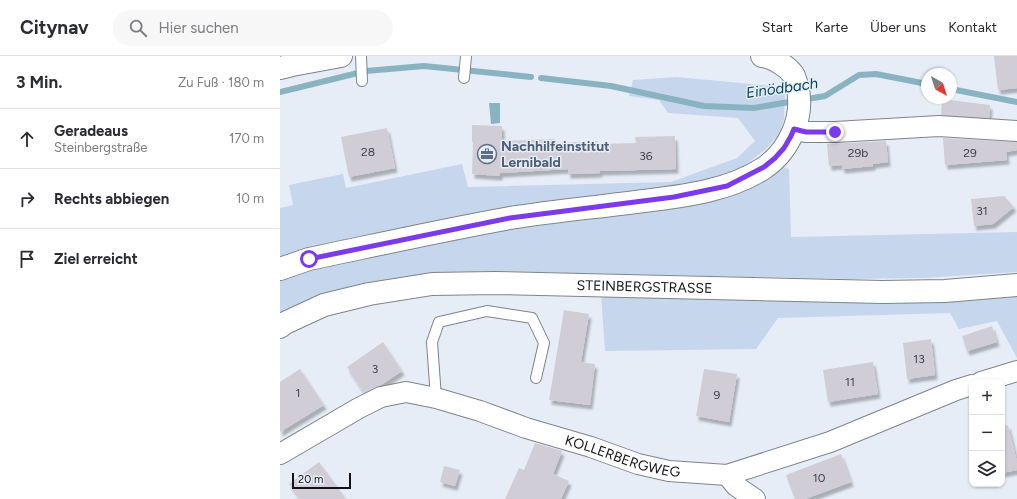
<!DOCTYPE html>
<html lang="de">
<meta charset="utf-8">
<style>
:root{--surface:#fff;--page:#f7f7f7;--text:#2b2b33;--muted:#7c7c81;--line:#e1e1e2}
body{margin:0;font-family:Figtree,sans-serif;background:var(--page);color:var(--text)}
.controls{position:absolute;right:12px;bottom:12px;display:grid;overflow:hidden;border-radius:8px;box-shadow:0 1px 3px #0004}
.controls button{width:36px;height:36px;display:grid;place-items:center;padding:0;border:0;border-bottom:1px solid var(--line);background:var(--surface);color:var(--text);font:20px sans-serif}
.compass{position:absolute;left:641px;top:12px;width:36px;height:36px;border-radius:50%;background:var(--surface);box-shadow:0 1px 3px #0004;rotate:141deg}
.scale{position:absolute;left:12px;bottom:10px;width:59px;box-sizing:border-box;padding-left:4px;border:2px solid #111316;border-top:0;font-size:11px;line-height:14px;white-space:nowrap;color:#111316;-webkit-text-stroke:3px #e6edf6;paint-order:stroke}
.stop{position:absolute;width:12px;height:12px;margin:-9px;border:3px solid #7c3aed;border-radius:50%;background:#fff}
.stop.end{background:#7c3aed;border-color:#fff;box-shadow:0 1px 4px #0008}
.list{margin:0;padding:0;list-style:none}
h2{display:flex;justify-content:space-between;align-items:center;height:52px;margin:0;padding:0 16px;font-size:17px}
h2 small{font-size:13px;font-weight:400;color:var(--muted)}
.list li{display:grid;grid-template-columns:26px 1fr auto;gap:12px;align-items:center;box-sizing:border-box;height:60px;padding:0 16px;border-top:1px solid var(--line)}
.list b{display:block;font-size:15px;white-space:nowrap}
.list p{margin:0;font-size:13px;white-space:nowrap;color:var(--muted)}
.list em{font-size:13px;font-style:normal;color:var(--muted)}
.icon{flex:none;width:22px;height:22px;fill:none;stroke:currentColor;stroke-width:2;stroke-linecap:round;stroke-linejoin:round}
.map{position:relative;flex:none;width:737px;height:443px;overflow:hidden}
header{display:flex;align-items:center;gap:24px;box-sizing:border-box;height:56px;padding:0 20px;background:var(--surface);border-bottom:1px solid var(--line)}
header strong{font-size:19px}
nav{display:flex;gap:22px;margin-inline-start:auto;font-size:14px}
.search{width:280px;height:36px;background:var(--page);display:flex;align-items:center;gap:10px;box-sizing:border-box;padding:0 14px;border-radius:22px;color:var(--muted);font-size:15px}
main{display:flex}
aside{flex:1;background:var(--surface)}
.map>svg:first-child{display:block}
.green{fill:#c5d6ed}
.water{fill:#8ab3c1}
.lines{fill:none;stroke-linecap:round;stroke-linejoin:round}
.stream{stroke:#8ab3c1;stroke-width:6}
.building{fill:#d1cdd7;filter:url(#shadow)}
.service-casing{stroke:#7e848c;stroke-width:12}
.minor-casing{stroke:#7e848c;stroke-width:22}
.secondary-casing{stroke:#7e848c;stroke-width:24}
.service{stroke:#fff;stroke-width:10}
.minor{stroke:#fff;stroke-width:20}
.secondary{stroke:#fff;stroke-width:22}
.route{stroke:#7c3aed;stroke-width:5}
.labels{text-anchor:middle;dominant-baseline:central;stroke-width:3;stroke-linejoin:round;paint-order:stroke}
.number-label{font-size:12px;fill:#414246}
.service-label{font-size:14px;font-weight:bold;fill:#4e5e75;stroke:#e6edf6;text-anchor:start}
.street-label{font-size:14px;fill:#111316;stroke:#e6edf6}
.water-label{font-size:15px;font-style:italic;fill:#054554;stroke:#e6edf6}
</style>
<header>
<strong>Citynav</strong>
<div class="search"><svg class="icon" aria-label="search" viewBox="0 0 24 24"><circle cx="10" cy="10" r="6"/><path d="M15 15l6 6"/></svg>Hier suchen</div>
<nav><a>Start</a><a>Karte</a><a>Über uns</a><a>Kontakt</a></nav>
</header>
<main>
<aside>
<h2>3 Min.<small>Zu Fuß · 180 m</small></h2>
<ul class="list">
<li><svg class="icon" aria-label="ahead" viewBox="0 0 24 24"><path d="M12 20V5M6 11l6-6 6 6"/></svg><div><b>Geradeaus</b><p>Steinbergstraße</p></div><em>170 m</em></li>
<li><svg class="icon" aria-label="right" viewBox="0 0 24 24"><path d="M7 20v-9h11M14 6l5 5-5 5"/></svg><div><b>Rechts abbiegen</b></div><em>10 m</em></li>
<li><svg class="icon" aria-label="arrive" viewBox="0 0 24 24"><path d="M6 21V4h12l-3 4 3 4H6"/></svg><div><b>Ziel erreicht</b></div></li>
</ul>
</aside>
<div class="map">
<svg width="737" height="443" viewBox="0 0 737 443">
<defs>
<filter id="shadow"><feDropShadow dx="2.5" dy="4.5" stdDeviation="1" flood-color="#0004"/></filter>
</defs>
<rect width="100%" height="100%" fill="#e6edf6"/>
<!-- green -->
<path class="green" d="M397,21L502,31L505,39L504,63L499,78L486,93L464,110L429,124L0,204V152L13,149L9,129L63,118L66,132L182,108L188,131L391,126L457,102L475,85L458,62L388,57L379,44L349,40L353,24Z
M503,111L509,113L511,181L737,176V216L644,222L568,223L206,215L135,221L0,258V224L75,202L144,187L255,170L384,154L451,140L484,126Z
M321,238L737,239V302L717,265L679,273L670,257L498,262L476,293L325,295Z"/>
<!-- water -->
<path class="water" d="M209,47H220V67L211,68Z"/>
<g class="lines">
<!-- stream -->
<path class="stream" d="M261,22L331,30L424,50L474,52L545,40L579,19L596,18L647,28
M671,33L737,46
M0,36L86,15L144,10L251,21"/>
</g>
<!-- building -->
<path class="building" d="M714,0H737V32L718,34Z
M662,43L710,49L709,62L661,59Z
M192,69L222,70V85L275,83L276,87L318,85V88L356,87L355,81L395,80L396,113L319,115L320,117L288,118V113L220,117V120L192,118L193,86H192Z
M107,72L115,112L69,121L61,81Z
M663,82L737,86V94L726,96L727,104L665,109Z
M606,85L608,106L593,108V110L562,113V109L549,110L547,88Z
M724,140L734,151L713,168L694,170L691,143Z
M284,254L309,258L301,306L315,308L310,349L269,344Z
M712,270L717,286L687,295L682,280Z
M651,283L655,319L627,323L623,287Z
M103,286L122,315L101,329L84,337L67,311Z
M593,306L598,338L548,346L543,314Z
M20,313L44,349L0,376V326Z
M424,313L457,318L449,366L416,360Z
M728,369L737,406V414L722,417V370Z
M255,387L282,395L273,418L289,425L281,443H225L239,412L244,414Z
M561,398L571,426L525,443H515L506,419Z
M39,406L66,443H20L9,428Z
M164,410L180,414L175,430L160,426Z"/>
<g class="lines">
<defs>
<path id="service" d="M81,0L82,25
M184,22L186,0
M156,342L152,286L159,266L207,255L252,262L264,287L256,322"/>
<g id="minor">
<path d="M514,73L526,76H555L659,70L737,75"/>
<path d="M701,326L737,315"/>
<path id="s1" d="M0,398L79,352L101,341L126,336L156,342L200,355L246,372L311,391L358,408L389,415L447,419L550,386L676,334L692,329"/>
<path d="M447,419L456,430L475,443"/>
</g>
<g id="secondary">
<path d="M0,12L12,9L61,0"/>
<path d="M0,213L29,203C96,189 163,174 230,162C274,155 319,151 364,145C404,140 449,135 484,112C510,94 525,60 517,29C516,26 515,23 514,20C509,11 492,1 482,0"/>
<path id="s2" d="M0,271L5,267L44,249L89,238L152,228L214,227L602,236L665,235L737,229"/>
</g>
</defs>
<!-- service casing -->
<use href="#service" class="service-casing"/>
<!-- minor casing -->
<use href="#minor" class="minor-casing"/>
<!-- secondary casing -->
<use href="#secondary" class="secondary-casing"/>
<!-- service -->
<use href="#service" class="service"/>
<!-- minor -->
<use href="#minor" class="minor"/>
<!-- secondary -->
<use href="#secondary" class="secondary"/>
</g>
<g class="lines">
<!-- route -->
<path class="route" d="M29,203L230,162L394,141L447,130L484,111L495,102L504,92L511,80L514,73L526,76H555"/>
</g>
<!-- icons -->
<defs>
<symbol id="office-ring" viewBox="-11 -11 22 22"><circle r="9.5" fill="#e6edf6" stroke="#5c6f8a" stroke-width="1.5"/><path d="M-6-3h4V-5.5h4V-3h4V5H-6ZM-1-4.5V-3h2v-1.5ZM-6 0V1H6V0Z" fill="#5c6f8a"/></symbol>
</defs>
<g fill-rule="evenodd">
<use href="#office-ring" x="196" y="87" width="22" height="22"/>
</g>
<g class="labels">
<!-- number labels -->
<g class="number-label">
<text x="88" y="96">28</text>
<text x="578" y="97">29b</text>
<text x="690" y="97">29</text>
<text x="366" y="100">36</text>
<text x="702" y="155">31</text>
<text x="639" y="303">13</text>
<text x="95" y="313">3</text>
<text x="570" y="326">11</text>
<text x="18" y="337">1</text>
<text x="437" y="339">9</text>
<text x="539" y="422">10</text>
</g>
<!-- service labels -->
<g class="service-label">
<text x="221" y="90">Nachhilfeinstitut<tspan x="221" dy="16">Lernibald</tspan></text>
</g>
<!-- street labels -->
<g class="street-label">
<text stroke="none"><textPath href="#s2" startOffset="372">STEINBERGSTRASSE</textPath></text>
<text stroke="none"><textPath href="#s1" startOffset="368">KOLLERBERGWEG</textPath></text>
</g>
<!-- water labels -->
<g class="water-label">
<text transform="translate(502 32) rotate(-8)">Einödbach</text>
</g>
</g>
</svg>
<div class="controls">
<button>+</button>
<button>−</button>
<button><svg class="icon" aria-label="layers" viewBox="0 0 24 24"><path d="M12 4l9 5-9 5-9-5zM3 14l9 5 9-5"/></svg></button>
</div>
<svg class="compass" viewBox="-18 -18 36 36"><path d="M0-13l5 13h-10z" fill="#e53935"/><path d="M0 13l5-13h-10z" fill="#7c7c81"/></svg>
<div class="scale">20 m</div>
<div class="stop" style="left:29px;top:203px"></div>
<div class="stop end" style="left:555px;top:76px"></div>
</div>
</main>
